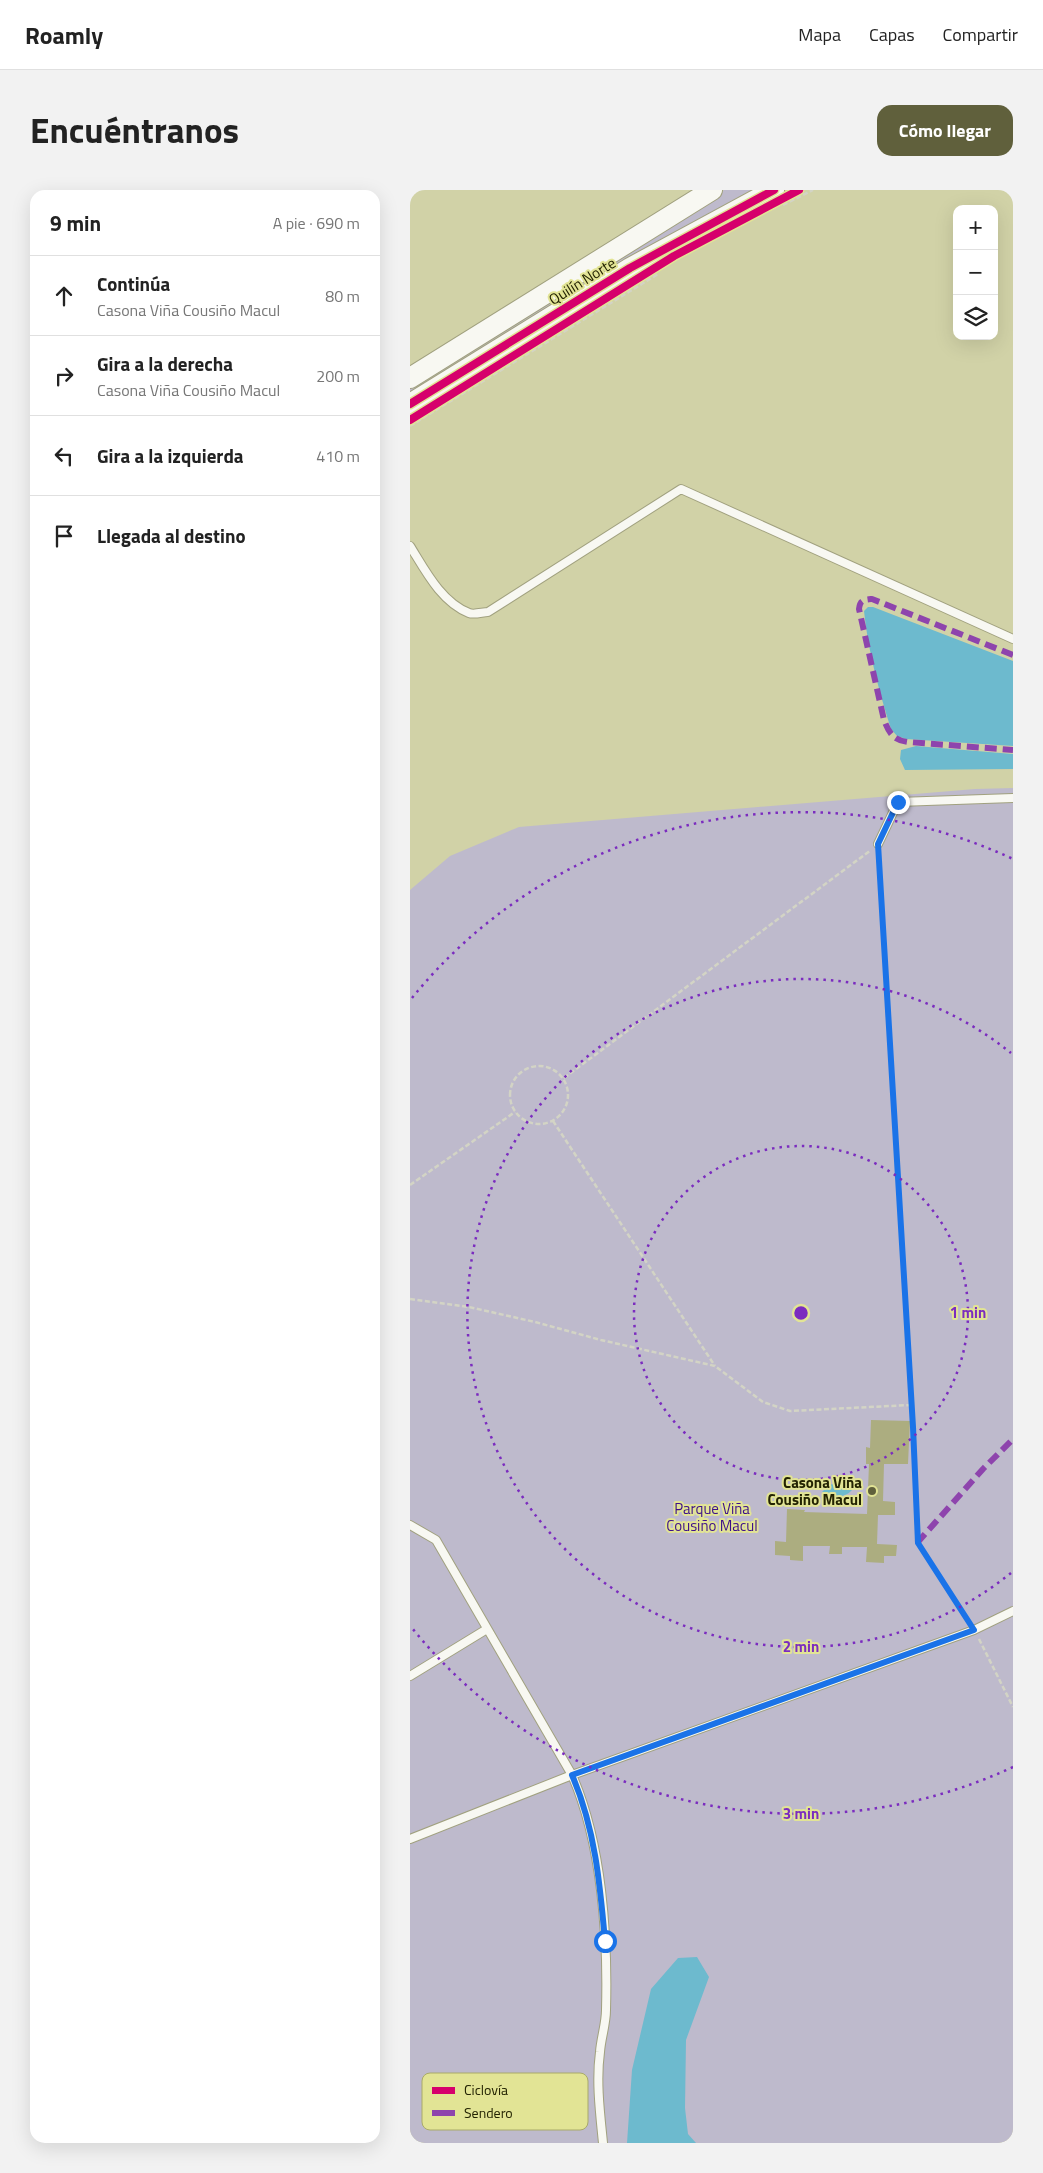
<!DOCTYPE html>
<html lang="es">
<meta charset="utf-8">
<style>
:root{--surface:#fff;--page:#f2f2f2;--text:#222;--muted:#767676;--line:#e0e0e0;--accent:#60603c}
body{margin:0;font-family:"Titillium Web",sans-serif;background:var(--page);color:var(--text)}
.controls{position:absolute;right:15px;top:15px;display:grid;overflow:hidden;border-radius:10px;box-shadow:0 5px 20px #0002}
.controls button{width:45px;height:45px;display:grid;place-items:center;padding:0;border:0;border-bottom:1px solid var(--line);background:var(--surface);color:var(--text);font:25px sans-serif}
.stop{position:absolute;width:15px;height:15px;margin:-11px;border:4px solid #1a73e8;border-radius:50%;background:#fff}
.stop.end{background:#1a73e8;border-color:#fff;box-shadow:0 1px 5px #0008}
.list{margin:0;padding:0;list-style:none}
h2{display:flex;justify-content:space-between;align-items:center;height:65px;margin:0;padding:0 20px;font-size:21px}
h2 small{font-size:16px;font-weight:400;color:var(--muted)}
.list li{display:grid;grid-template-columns:32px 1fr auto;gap:15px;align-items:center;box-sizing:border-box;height:80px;padding:0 20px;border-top:1px solid var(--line)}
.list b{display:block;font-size:19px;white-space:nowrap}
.list p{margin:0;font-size:16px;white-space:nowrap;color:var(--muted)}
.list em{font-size:16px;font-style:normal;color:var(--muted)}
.icon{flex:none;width:28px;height:28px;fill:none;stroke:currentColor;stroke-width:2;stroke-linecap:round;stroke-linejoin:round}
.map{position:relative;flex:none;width:603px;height:1953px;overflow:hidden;border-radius:15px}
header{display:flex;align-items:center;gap:30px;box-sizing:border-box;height:70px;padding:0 25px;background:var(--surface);border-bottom:1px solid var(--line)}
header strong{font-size:24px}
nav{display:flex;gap:28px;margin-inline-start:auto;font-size:18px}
.intro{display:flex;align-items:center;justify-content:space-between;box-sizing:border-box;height:120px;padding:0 30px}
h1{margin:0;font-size:35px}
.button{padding:12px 22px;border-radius:15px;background:var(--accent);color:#fff;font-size:18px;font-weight:700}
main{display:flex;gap:30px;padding:0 30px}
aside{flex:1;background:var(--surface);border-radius:15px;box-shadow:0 5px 20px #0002}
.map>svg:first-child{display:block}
.green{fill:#bebacc}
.water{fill:#6dbace}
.building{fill:#acad80}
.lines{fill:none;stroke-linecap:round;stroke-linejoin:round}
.service-casing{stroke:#a1a17f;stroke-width:10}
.tertiary-casing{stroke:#a1a17f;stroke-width:22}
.path{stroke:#d3d4c5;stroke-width:2.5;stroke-dasharray:5 2.5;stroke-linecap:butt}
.service{stroke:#f8f8f2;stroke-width:8}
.tertiary{stroke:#f8f8f2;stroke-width:20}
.quiet{stroke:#8e44ad;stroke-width:6;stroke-dasharray:12 6;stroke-linecap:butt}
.cycleway-casing{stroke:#e2e495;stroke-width:11}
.cycleway{stroke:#d6006c;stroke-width:8}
.route{stroke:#1a73e8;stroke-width:6}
.ring{fill:none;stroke:#7b2cbf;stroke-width:2.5;stroke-dasharray:2.5 5}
.poi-dot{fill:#60603c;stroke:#e2e495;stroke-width:2}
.labels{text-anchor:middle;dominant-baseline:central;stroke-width:4;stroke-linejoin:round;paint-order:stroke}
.street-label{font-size:15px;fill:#232302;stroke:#e2e495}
.poi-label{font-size:15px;font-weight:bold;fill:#232302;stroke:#e2e495;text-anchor:end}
.park-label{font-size:15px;fill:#3c0f8a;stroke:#e2e495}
.key{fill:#e2e495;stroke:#a9aa69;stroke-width:1}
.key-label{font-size:14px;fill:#232302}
.centre{fill:#7b2cbf;stroke:#e2e495;stroke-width:2.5}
.ring-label{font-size:15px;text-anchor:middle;font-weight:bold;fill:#7b2cbf;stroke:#e2e495;stroke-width:4;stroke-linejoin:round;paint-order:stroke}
</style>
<header>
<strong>Roamly</strong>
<nav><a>Mapa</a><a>Capas</a><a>Compartir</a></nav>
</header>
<div class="intro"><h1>Encuéntranos</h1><a class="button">Cómo llegar</a></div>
<main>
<aside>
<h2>9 min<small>A pie · 690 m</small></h2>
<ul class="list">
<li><svg class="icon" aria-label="ahead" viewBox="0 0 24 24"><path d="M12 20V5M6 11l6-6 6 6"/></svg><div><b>Continúa</b><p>Casona Viña Cousiño Macul</p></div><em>80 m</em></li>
<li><svg class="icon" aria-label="right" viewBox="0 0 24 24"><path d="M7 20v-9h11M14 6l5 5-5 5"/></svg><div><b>Gira a la derecha</b><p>Casona Viña Cousiño Macul</p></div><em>200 m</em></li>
<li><svg class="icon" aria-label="left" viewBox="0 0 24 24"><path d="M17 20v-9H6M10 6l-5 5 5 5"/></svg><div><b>Gira a la izquierda</b></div><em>410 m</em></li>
<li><svg class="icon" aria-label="arrive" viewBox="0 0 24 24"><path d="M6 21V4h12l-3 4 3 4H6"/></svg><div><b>Llegada al destino</b></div></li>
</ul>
</aside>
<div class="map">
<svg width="603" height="1953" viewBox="0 0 603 1953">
<rect width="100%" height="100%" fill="#d1d2a7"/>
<!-- green -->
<path class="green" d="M314,0H347L0,207V195Z
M603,598V1953H0V700L40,666L109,637L565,599Z"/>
<!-- water -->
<path class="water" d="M458,417H463L603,471V556L496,549L487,546L481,539C469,501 458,461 454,421Z
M506,556L603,564V579L495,580L490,569L491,560Z
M428,1293L439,1296L442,1300C434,1309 423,1307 412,1302L419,1295Z
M287,1767L299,1787L276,1850L275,1918L278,1944L286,1953H217L222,1880L241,1799L268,1768Z"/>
<!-- building -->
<path class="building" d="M461,1230L500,1231L498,1274H474L473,1311L485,1312V1325H468L467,1354L487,1355L486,1366H474V1373L456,1372L457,1357H432V1364H419L420,1356H393V1371L380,1370V1366L365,1365V1351L376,1352L377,1319L395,1320L394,1322L457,1324L459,1274H456V1257L460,1258Z"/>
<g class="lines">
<defs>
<path id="service" d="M0,356C15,380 31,412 59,423C64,425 73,422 78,422L271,299L603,449
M468,654L488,612L603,608
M0,1335L26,1350L162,1585C192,1653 198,1746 196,1820C196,1834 191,1848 190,1862C186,1891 190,1923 193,1953
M0,1486L77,1439
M0,1649L162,1585L564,1440L603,1421"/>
<path id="tertiary" d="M0,188L302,0
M0,214L220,78L364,0"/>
</defs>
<!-- service casing -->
<use href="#service" class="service-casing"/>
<!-- tertiary casing -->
<use href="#tertiary" class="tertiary-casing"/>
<!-- path -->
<path class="path" d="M373,15L403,0
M0,236L248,84
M469,663L503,1237L507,1353L559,1432
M100 905a29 29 0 1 1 58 0a29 29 0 1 1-58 0Z
M154,888L461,660
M143,931L305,1176
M0,995L105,922
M0,1109L59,1117L125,1132L191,1150L305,1176L353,1212L380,1221L501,1215
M569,1449L603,1517"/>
<!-- service -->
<use href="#service" class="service"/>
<!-- tertiary -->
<use href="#tertiary" class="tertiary"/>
<!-- quiet -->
<path class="quiet" d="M603,465L462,409C453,410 450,410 449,419L474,530C479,543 483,550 498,552L603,560
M507,1353L573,1279L603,1249"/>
<defs>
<path id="cycleway" d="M0,214L220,78L364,0
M0,230L264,66L389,0"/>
</defs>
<!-- cycleway casing -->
<use href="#cycleway" class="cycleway-casing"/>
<!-- cycleway -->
<use href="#cycleway" class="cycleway"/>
</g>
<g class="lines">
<!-- route -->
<path class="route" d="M195,1751C190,1694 185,1638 162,1585L564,1440L508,1353L503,1237L468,654L488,612"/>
</g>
<!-- distance rings -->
<g class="ring">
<circle cx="391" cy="1123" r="167"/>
<path d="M601 1383A334 334 0 1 1 601 863"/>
<path d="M603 1577A501 501 0 0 1 2 1438M2 808A501 501 0 0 1 603 669"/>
</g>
<!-- markers -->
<circle class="poi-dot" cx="462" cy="1301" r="5"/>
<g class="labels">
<!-- street labels -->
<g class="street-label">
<text transform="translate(172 91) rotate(-32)">Quilín Norte</text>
</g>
<!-- poi labels -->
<g class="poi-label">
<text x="452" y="1292">Casona Viña<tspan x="452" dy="17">Cousiño Macul</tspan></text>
</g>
<!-- park labels -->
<g class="park-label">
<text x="302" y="1318">Parque Viña<tspan x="302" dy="17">Cousiño Macul</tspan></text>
</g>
</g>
<!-- legend -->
<rect x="12" y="1883" width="166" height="57" rx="8" class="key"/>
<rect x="22" y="1897" width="23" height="7" fill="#d6006c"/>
<rect x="22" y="1920" width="23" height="6" fill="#8e44ad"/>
<g class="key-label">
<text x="54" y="1905">Ciclovía</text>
<text x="54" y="1928">Sendero</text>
</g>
<circle cx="391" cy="1123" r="8" class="centre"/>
<g class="ring-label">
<text x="558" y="1128">1 min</text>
<text x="391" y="1462">2 min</text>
<text x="391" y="1629">3 min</text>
</g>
</svg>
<div class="controls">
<button>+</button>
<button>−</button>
<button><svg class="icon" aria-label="layers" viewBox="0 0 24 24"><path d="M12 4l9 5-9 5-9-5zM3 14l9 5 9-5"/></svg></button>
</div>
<div class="stop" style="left:195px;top:1751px"></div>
<div class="stop end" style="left:488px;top:612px"></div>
</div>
</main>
